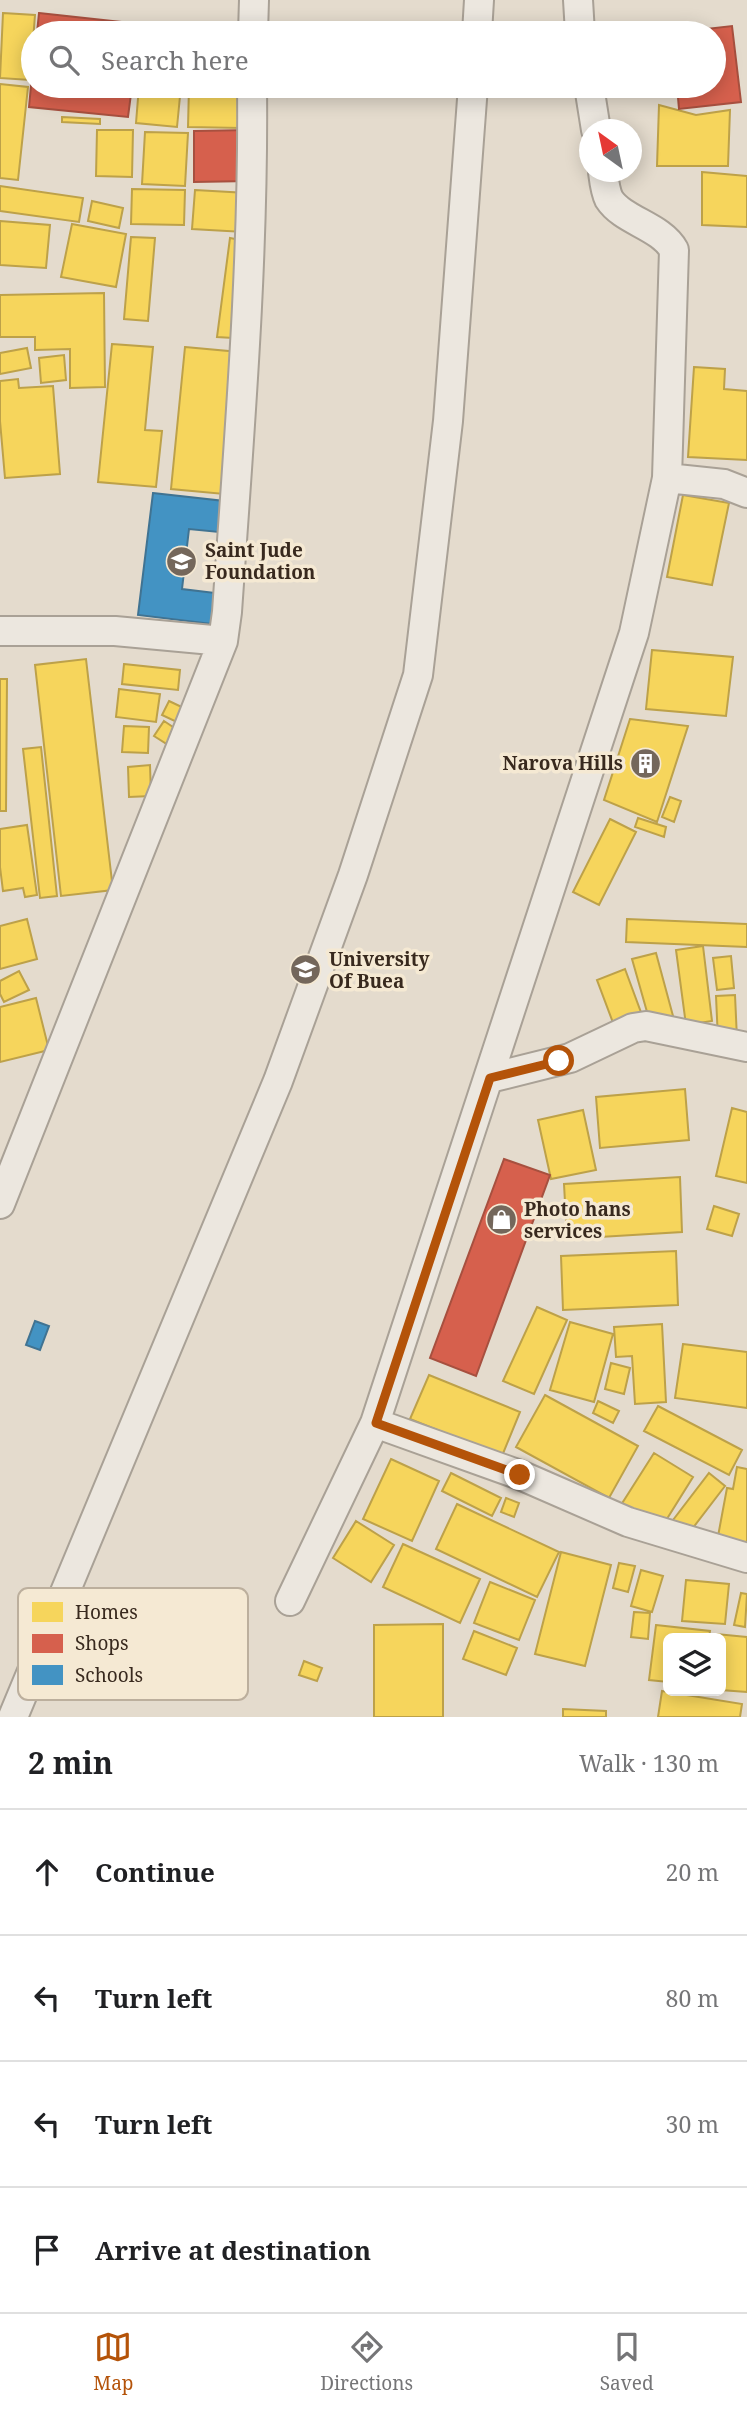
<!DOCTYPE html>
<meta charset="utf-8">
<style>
:root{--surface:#fff;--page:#f6f6f6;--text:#202124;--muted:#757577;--line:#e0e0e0;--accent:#b45309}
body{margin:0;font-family:"Noto Serif",serif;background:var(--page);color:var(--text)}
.controls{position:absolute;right:21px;bottom:21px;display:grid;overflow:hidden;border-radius:10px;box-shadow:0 4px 18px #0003}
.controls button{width:63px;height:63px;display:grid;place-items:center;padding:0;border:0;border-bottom:2px solid var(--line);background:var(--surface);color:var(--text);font:35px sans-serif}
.compass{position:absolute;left:579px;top:119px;width:63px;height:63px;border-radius:50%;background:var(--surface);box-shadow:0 4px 18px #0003;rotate:327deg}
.stop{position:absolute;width:21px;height:21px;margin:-16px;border:5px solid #b45309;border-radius:50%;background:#fff}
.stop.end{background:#b45309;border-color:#fff;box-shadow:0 2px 7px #0008}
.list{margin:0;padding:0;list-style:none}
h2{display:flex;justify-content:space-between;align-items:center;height:91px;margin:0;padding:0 28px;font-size:30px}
h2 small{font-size:23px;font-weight:400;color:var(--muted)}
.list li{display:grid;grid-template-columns:46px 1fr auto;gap:21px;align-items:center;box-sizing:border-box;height:126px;padding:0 28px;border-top:2px solid var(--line)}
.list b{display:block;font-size:26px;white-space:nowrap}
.list em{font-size:23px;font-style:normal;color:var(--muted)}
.icon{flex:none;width:38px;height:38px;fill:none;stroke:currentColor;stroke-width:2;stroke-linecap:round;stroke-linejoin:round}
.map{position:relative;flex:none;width:747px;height:1717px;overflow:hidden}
.search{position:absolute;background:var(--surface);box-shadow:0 4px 18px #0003;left:21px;right:21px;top:21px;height:77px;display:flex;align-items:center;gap:18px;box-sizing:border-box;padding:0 24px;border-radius:38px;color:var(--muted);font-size:26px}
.sheet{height:595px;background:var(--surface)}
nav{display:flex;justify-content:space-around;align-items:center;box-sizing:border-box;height:98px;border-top:2px solid var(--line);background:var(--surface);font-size:19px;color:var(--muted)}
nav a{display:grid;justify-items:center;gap:4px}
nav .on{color:var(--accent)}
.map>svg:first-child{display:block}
.homes{fill:#f6d55c;stroke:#bda149;stroke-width:2}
.shops{fill:#d6604d;stroke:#a7503f;stroke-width:2}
.schools{fill:#4393c3;stroke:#407392;stroke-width:2}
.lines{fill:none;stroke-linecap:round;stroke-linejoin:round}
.street-casing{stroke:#a9a196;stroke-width:32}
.street{stroke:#ece7df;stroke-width:28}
.route{stroke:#b45309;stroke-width:9}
.labels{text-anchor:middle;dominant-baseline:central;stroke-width:7;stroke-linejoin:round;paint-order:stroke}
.poi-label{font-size:19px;font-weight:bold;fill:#38291e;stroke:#f5e9d3;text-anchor:start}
.key{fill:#f5e9d3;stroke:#bcaf9d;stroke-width:2}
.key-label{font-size:19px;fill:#38291e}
</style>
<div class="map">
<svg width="747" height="1717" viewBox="0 0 747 1717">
<rect width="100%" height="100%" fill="#e4dbcd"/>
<!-- homes -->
<path class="homes" d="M3,13L35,15L30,80L0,78Z
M0,84L28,87L18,180L0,178Z
M139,86H181L177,127L136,123Z
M189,86H243L241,128L188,127Z
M659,105L696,115L730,110L728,166H657Z
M62,117L100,119V124L62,122Z
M97,130H133L132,177L96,176Z
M145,132L188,133L185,186L142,184Z
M702,172L747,176V227L702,225Z
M0,186L83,198L79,222L0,211Z
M132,189L185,190L184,225L131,224Z
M195,190L247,193L244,232L192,229Z
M92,201L123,208L119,228L88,221Z
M0,221L50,225L46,268L0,265Z
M72,224L126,234L116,287L61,277Z
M131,237L155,238L148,321L124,319Z
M230,238L246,241L233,338L217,337Z
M104,293L105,387L70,388V349L35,350V337H0V295Z
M112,344L153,347L145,430L162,431L156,487L98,482Z
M185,347L239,352L224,494L171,489Z
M27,348L31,368L0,374V353Z
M64,355L66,380L41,383L39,358Z
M694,367L725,369L724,389L747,391V460L688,457Z
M18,379L19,388L53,386L60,474L5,478L0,421V381Z
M683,495L729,503L712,585L667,577Z
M652,650L733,657L726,716L646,709Z
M86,659L113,890L61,896L35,665Z
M124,664L180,670L178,690L122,684Z
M0,679H7L6,811H0Z
M119,689L160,694L156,722L116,717Z
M169,701L188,710L181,724L162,715Z
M630,719L688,726L657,822L604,800Z
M164,721L182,733L173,748L154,736Z
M124,726L149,727L148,753L122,752Z
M41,747L57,896L40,898L23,749Z
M150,765L151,796L129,797L128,767Z
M670,797L681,801L674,822L662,817Z
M638,818L666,827L664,837L635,827Z
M610,819L636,832L599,905L573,892Z
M27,825L37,895L25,897L23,888L3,891L0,867V829Z
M27,919L37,959L0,969V926Z
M627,919L747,924V947L626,942Z
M703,946L712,1021L686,1025L676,950Z
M656,953L676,1027L653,1033L632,959Z
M731,956L734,988L717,990L713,958Z
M625,969L649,1034L621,1044L597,980Z
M19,971L29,990L4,1002L0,994V981Z
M735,995L737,1039L718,1040L716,996Z
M36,998L49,1050L0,1062V1007Z
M685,1089L689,1140L600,1148L596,1097Z
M732,1108L747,1112V1183L716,1176Z
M583,1110L596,1170L551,1179L538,1120Z
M680,1177L682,1232L567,1239L564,1184Z
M714,1206L739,1214L732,1236L707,1229Z
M676,1251L678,1305L563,1310L561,1256Z
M537,1307L567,1320L534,1394L503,1381Z
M570,1322L613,1334L594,1402L550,1390Z
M662,1324L666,1402L635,1404L632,1356L616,1357L614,1327Z
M683,1344L747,1352V1408L675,1398Z
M611,1363L630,1368L624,1394L605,1389Z
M429,1375L520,1412L502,1456L410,1419Z
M545,1395L638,1446L609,1498L516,1447Z
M598,1401L619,1411L613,1423L593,1413Z
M658,1406L742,1450L729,1475L644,1431Z
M654,1453L693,1477L660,1530L621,1505Z
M391,1459L439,1481L412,1541L363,1519Z
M737,1467L747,1469V1552L716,1547L727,1488L733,1489Z
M451,1473L501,1498L492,1516L442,1491Z
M709,1473L725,1486L689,1533L673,1520Z
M506,1498L519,1503L514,1517L501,1512Z
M457,1504L559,1552L537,1597L436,1549Z
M356,1521L394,1545L371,1582L333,1558Z
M403,1544L480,1579L460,1623L383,1587Z
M561,1552L611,1565L585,1666L535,1654Z
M619,1563L635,1566L628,1592L613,1588Z
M641,1570L663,1576L652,1612L631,1606Z
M686,1580L729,1584L725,1624L682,1621Z
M490,1582L535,1600L519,1640L474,1623Z
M741,1593L747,1594L745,1627L734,1625Z
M634,1612L650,1613L648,1639L631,1637Z
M443,1624V1717H374V1625Z
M656,1625L710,1631L709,1638H668V1682L649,1680Z
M474,1631L517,1648L506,1675L463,1659Z
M716,1634L747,1637V1692L721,1690V1638H715Z
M304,1661L322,1668L317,1681L299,1675Z
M662,1691L742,1704L740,1717H658Z
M563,1709L606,1711V1717H563Z"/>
<!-- shops -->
<path class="shops" d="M39,13L139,24L138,33H37Z
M732,26L741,102L679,109L677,86H714V33H671Z
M33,65V86H132L128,117L29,107Z
M249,130L250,181L194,182V131Z
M504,1159L550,1175L476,1376L430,1358Z"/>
<!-- schools -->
<path class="schools" d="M153,493L233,502L229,533L189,529L182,589L224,594L220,625L138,615Z
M35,1321L49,1326L40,1350L26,1345Z"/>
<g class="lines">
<defs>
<path id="street" d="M578,0L580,33
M253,33L254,0
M477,33L479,0
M589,86L596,130
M667,478L724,484L747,493
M0,631H115L223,641
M490,1078L570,1058L633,1028L646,1026L747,1047
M0,1204L223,641L227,612C239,437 254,261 252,86
M375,1423L520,1475L628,1522L747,1558
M290,1601L375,1423L634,633L667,478L674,250C661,226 623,221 609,199C605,191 604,180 603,172
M13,1717L278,1081L353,875L418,675L448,421L473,86"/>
</defs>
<!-- street casing -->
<use href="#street" class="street-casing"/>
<!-- street -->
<use href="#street" class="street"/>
</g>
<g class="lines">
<!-- route -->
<path class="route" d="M520,1475L376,1423L490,1078L559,1061"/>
</g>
<!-- icons -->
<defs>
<symbol id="school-disc" viewBox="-11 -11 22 22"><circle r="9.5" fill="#74675b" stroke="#f5e9d3"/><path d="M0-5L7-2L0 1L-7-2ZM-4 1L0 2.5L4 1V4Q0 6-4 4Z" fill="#fff"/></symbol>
<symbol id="building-disc" viewBox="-11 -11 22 22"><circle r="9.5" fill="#74675b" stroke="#f5e9d3"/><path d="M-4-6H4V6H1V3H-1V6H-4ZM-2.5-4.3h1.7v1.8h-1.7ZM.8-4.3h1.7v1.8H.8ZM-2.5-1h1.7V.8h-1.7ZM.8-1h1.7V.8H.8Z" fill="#fff"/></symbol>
<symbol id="university-disc" viewBox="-11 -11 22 22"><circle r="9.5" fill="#74675b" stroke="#f5e9d3"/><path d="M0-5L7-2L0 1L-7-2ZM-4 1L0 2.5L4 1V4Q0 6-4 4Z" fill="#fff"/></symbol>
<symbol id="shop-disc" viewBox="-11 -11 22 22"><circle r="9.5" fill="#74675b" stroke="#f5e9d3"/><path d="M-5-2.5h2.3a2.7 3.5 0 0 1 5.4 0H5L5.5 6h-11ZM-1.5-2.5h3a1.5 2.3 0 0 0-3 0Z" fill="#fff"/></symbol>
</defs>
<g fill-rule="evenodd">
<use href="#school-disc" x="164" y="544" width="35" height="35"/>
<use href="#building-disc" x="628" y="746" width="35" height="35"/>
<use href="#university-disc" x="288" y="952" width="35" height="35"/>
<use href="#shop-disc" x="484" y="1202" width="35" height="35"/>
</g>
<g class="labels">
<!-- poi labels -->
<g class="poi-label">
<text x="205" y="550">Saint Jude<tspan x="205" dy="22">Foundation</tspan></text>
<text x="623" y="763" text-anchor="end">Narova Hills</text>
<text x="329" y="959">University<tspan x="329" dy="22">Of Buea</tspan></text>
<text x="524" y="1209">Photo hans<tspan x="524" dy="22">services</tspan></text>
</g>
</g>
<!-- legend -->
<rect x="18" y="1588" width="230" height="112" rx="10" class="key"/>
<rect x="32" y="1602" width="31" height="20" fill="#f6d55c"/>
<rect x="32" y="1634" width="31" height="19" fill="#d6604d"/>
<rect x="32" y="1665" width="31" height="20" fill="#4393c3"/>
<g class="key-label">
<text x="75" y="1619">Homes</text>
<text x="75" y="1650">Shops</text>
<text x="75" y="1682">Schools</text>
</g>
</svg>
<div class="controls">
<button><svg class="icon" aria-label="layers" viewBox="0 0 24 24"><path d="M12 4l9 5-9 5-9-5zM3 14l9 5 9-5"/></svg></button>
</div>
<svg class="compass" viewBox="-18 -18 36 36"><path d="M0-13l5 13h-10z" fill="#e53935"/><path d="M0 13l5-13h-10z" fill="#757577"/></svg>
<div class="stop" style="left:559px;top:1061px"></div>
<div class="stop end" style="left:520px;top:1475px"></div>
<div class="search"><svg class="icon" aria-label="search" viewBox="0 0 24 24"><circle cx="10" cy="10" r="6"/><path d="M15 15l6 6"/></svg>Search here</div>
</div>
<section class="sheet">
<h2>2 min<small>Walk · 130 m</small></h2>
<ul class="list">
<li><svg class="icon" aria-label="ahead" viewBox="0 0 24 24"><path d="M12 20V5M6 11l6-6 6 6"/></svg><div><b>Continue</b></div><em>20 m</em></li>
<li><svg class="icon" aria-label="left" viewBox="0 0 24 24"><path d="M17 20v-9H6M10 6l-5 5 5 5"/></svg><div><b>Turn left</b></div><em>80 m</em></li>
<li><svg class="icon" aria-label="left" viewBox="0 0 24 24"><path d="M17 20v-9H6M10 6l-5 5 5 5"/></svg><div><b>Turn left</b></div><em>30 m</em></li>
<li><svg class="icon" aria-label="arrive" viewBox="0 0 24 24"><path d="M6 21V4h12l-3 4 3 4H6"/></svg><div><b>Arrive at destination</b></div></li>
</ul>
</section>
<nav>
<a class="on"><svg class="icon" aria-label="map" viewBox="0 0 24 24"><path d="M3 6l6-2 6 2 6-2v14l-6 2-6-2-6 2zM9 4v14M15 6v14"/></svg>Map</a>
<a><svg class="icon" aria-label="directions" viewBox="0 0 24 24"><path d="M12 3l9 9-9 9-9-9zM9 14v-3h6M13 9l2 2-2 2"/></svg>Directions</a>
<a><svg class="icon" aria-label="saved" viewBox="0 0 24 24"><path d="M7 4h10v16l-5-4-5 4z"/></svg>Saved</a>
</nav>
